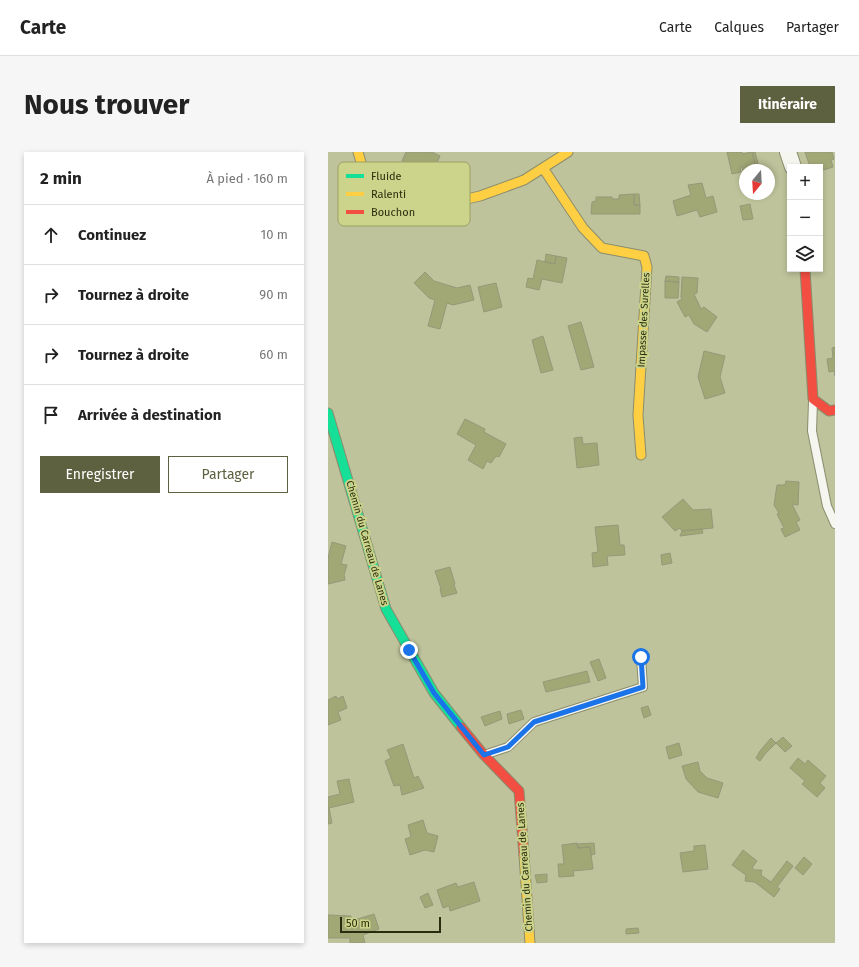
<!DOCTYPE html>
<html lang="fr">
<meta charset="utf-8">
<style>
:root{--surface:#fff;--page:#f6f6f6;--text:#222;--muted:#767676;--line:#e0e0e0;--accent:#5d613f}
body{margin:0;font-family:"Fira Sans",sans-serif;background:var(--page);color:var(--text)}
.controls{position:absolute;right:12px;top:12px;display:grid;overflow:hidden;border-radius:0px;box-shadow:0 2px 6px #0003}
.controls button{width:36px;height:36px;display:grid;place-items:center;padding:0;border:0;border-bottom:1px solid var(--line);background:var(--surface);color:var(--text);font:20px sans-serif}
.compass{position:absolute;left:411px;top:12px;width:36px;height:36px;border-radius:50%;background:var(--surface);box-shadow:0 2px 6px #0003;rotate:198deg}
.scale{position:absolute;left:12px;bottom:10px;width:101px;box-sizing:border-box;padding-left:4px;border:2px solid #292c0d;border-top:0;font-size:11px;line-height:14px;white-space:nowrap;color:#292c0d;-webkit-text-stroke:3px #cbd48a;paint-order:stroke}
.stop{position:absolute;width:12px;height:12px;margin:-9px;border:3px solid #1a73e8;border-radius:50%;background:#fff}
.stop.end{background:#1a73e8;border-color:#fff;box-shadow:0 1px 4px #0008}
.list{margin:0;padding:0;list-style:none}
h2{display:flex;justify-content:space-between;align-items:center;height:52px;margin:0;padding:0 16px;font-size:17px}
h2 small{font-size:13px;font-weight:400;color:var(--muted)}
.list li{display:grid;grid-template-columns:26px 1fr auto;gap:12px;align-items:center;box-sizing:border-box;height:60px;padding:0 16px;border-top:1px solid var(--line)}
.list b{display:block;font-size:15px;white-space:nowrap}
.list em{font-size:13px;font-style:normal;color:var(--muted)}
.actions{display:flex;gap:8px;padding:12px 16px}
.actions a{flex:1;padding:9px 0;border:1px solid var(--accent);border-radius:0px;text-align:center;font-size:14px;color:var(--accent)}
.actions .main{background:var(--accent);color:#fff}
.icon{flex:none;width:22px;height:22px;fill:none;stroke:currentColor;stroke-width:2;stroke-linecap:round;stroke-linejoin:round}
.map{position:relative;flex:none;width:507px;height:791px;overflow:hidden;border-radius:0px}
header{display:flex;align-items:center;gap:24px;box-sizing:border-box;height:56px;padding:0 20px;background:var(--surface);border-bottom:1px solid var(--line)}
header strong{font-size:19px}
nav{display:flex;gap:22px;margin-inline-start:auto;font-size:14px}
.intro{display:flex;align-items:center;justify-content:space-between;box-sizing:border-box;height:96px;padding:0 24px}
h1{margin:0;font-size:28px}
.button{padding:10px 18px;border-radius:0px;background:var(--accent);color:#fff;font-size:14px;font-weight:700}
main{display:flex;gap:24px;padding:0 24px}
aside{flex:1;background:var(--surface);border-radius:0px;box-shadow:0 2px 6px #0003}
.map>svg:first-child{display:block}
.building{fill:#a2a776;stroke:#959979}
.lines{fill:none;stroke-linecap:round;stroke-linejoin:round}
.lane-casing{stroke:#8a8d6d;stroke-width:10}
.street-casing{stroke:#8a8d6d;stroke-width:18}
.fast-casing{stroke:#8a8d6d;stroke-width:11}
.slow-casing{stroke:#8a8d6d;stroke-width:11}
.jam-casing{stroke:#8a8d6d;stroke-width:11}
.lane{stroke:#f5f6f0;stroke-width:8}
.street{stroke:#f5f6f0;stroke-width:16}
.fast{stroke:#16e098;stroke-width:9}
.slow{stroke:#ffcf43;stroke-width:9}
.jam{stroke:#f24e42;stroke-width:9}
.route{stroke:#1a73e8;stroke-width:5}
.labels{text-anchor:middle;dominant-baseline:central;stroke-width:4;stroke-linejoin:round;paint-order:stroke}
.street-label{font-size:10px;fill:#292c0d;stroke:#cbd48a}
.key{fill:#cbd48a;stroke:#9aa264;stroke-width:1}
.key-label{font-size:11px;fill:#292c0d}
</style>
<header>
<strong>Carte</strong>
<nav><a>Carte</a><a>Calques</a><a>Partager</a></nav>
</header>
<div class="intro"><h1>Nous trouver</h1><a class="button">Itinéraire</a></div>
<main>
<aside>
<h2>2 min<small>À pied · 160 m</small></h2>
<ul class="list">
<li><svg class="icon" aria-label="ahead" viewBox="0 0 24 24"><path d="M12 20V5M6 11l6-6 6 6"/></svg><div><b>Continuez</b></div><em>10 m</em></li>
<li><svg class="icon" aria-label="right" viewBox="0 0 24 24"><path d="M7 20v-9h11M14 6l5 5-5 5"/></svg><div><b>Tournez à droite</b></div><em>90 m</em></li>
<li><svg class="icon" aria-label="right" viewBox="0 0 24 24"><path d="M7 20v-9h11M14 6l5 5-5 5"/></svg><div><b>Tournez à droite</b></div><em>60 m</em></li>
<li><svg class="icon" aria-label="arrive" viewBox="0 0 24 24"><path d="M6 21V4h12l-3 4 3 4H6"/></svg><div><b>Arrivée à destination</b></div></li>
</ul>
<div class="actions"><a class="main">Enregistrer</a><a>Partager</a></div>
</aside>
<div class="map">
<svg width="507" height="791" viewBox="0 0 507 791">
<rect width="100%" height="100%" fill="#bec39b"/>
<!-- building -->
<path class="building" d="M78,0H96L98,1L99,0H104L112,4L106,17L113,20L107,33L88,24L91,17L74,9Z
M399,0H414V2L424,0L428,16L417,18V19H415L414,15H412L413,20L404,22Z
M424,0H427L431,15L428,16Z
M477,0H504L506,7L503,8L505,15L492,19V15H482Z
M374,31L378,46L385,44L389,60L372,65L369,58L349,64L345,49L363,43L360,33Z
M306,42V53H312V62H263L264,50L268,49V45H284V47H291V43Z
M306,42H311L312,53H306Z
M422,52L425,67L415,68L412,54Z
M218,102L228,104L227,112L217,110Z
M228,104L239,106L234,131L214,127L211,138L198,135L200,126L205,127L209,108L227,112Z
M97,120L106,129L129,136L142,133L146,148L125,153L119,151L112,177L100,174L107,148L101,146L86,131Z
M338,124L351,125V130L337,129Z
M354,125L370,126L369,141L366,142L373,157L376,155L389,165L379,180L366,172L361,163L357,165L349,150L354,147L353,145Z
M337,129L351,130L350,146H337Z
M168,131L174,155L156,160L150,135Z
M253,170L266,215L253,218L240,174Z
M215,184L225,218L213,221L204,188Z
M507,195V224L506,219L501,220L499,207L505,206L504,196Z
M376,199L397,204L392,225L397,241L377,247L370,225Z
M137,267L157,277L156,280L178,292L171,305L168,304L163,311L159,309L155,317L140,308L148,293L129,282Z
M254,285L255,292L269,291L271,313L249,316L246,286Z
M458,329L471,330L470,353L464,352L472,368L468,370L472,378L457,385L453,377L456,376L449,362L451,361L446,353L449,333H457Z
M355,347L365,358L383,357L385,376L354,379L352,376L347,379L334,365Z
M290,373L292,393H296L297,403L279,404L280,413L265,415L264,401L270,400L267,375Z
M374,377L375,381L352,384L354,379Z
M4,390L18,394L13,412L19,413L16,423L17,428L0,432V406Z
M342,401L344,411L334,413L333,403Z
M122,415L127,432L126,433L129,441L114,445L112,437H113L107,419Z
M271,507L278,526L270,529L262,510Z
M259,519L262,530L218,540L215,530Z
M8,544L9,547L15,544L19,556L10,560L13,568L0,573V548Z
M320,554L323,563L316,566L313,556Z
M193,558L196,567L181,572L179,562Z
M172,559L174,567L157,574L153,565Z
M455,585L464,594L457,600L448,591Z
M443,586L448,591L437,602L432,609L428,606L432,599Z
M351,591L354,603L341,607L338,595Z
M75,592L86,626L90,624L96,636L74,643L72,633L66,634L57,609L63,606L59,598Z
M470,606L477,612L480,608L498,624L492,631L497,636L489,645L474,632L477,629L462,616Z
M370,610L372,619L379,626L395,631L390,646L370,640L358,627L354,614Z
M21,627L26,650L1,656L4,671L0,672V645L12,642L9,629Z
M95,668L99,681L110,684L106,700L97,698L82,703L77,687L83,685L80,673Z
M249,691L250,696L262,695L265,717L245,719L246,724L231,725L230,712H236L234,693Z
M266,691L267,702L263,703L262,695L250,696L249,692Z
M377,693L380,717L355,720L352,701L366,699V694Z
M415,698L429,709L424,716L427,718H434L433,723L443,730L459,709L465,714L449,735L452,737L446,745L428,731L426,730L417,729L418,723L404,713Z
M476,705L484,712L475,723L467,716Z
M219,722V730L209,731L207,723Z
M146,730L152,749L122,759L121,754L115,756L109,738L128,731L130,735Z
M100,741L105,753L97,756L92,745Z
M46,762L51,777L35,783L37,791H22V786H0V763L23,764V769Z
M310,776L311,781L298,782V777Z"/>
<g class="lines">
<defs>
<path id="lane" d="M485,250L484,279L499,354L507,372
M159,602L180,595L206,570L315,535L313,505"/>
<path id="street" d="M460,0L465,15"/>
<path id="fast" d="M0,261L58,457L106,541L133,575"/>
<path id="slow" d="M30,0L45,52L51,62L63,64L152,44L196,28L240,0
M215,16L255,76L274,96L316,104L319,115L310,263L313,303
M196,703L202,791"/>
<path id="jam" d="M477,117L485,247L501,259L507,258
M133,575L156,603L191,639L196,703"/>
</defs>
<!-- lane casing -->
<use href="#lane" class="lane-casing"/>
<!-- street casing -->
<use href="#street" class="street-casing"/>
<!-- fast casing -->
<use href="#fast" class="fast-casing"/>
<!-- slow casing -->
<use href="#slow" class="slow-casing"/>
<!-- jam casing -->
<use href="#jam" class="jam-casing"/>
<!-- lane -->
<use href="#lane" class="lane"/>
<!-- street -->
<use href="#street" class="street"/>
<!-- fast -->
<use href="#fast" class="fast"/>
<!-- slow -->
<use href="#slow" class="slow"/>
<!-- jam -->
<use href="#jam" class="jam"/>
</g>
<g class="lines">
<!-- route -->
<path class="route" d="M81,498L106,541L156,603L180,595L206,570L315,535L313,505"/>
</g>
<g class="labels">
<!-- street labels -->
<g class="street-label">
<text transform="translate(316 168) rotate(-87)">Impasse des Surelles</text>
<text transform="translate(39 391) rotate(74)">Chemin du Carreau de Lanes</text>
<text transform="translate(197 715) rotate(-94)">Chemin du Carreau de Lanes</text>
</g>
</g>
<!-- legend -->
<rect x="10" y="10" width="132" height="64" rx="6" class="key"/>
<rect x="18" y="22" width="18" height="4" fill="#16e098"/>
<rect x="18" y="40" width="18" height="4" fill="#ffcf43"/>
<rect x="18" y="58" width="18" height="4" fill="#f24e42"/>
<g class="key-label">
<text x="43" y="28">Fluide</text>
<text x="43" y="46">Ralenti</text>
<text x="43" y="64">Bouchon</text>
</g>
</svg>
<div class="controls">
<button>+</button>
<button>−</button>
<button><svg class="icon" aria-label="layers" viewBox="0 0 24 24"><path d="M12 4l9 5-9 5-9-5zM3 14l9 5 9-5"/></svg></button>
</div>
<svg class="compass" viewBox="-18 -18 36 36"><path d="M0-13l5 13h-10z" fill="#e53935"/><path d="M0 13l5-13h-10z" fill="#767676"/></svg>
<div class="scale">50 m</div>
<div class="stop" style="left:313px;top:505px"></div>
<div class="stop end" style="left:81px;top:498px"></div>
</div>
</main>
